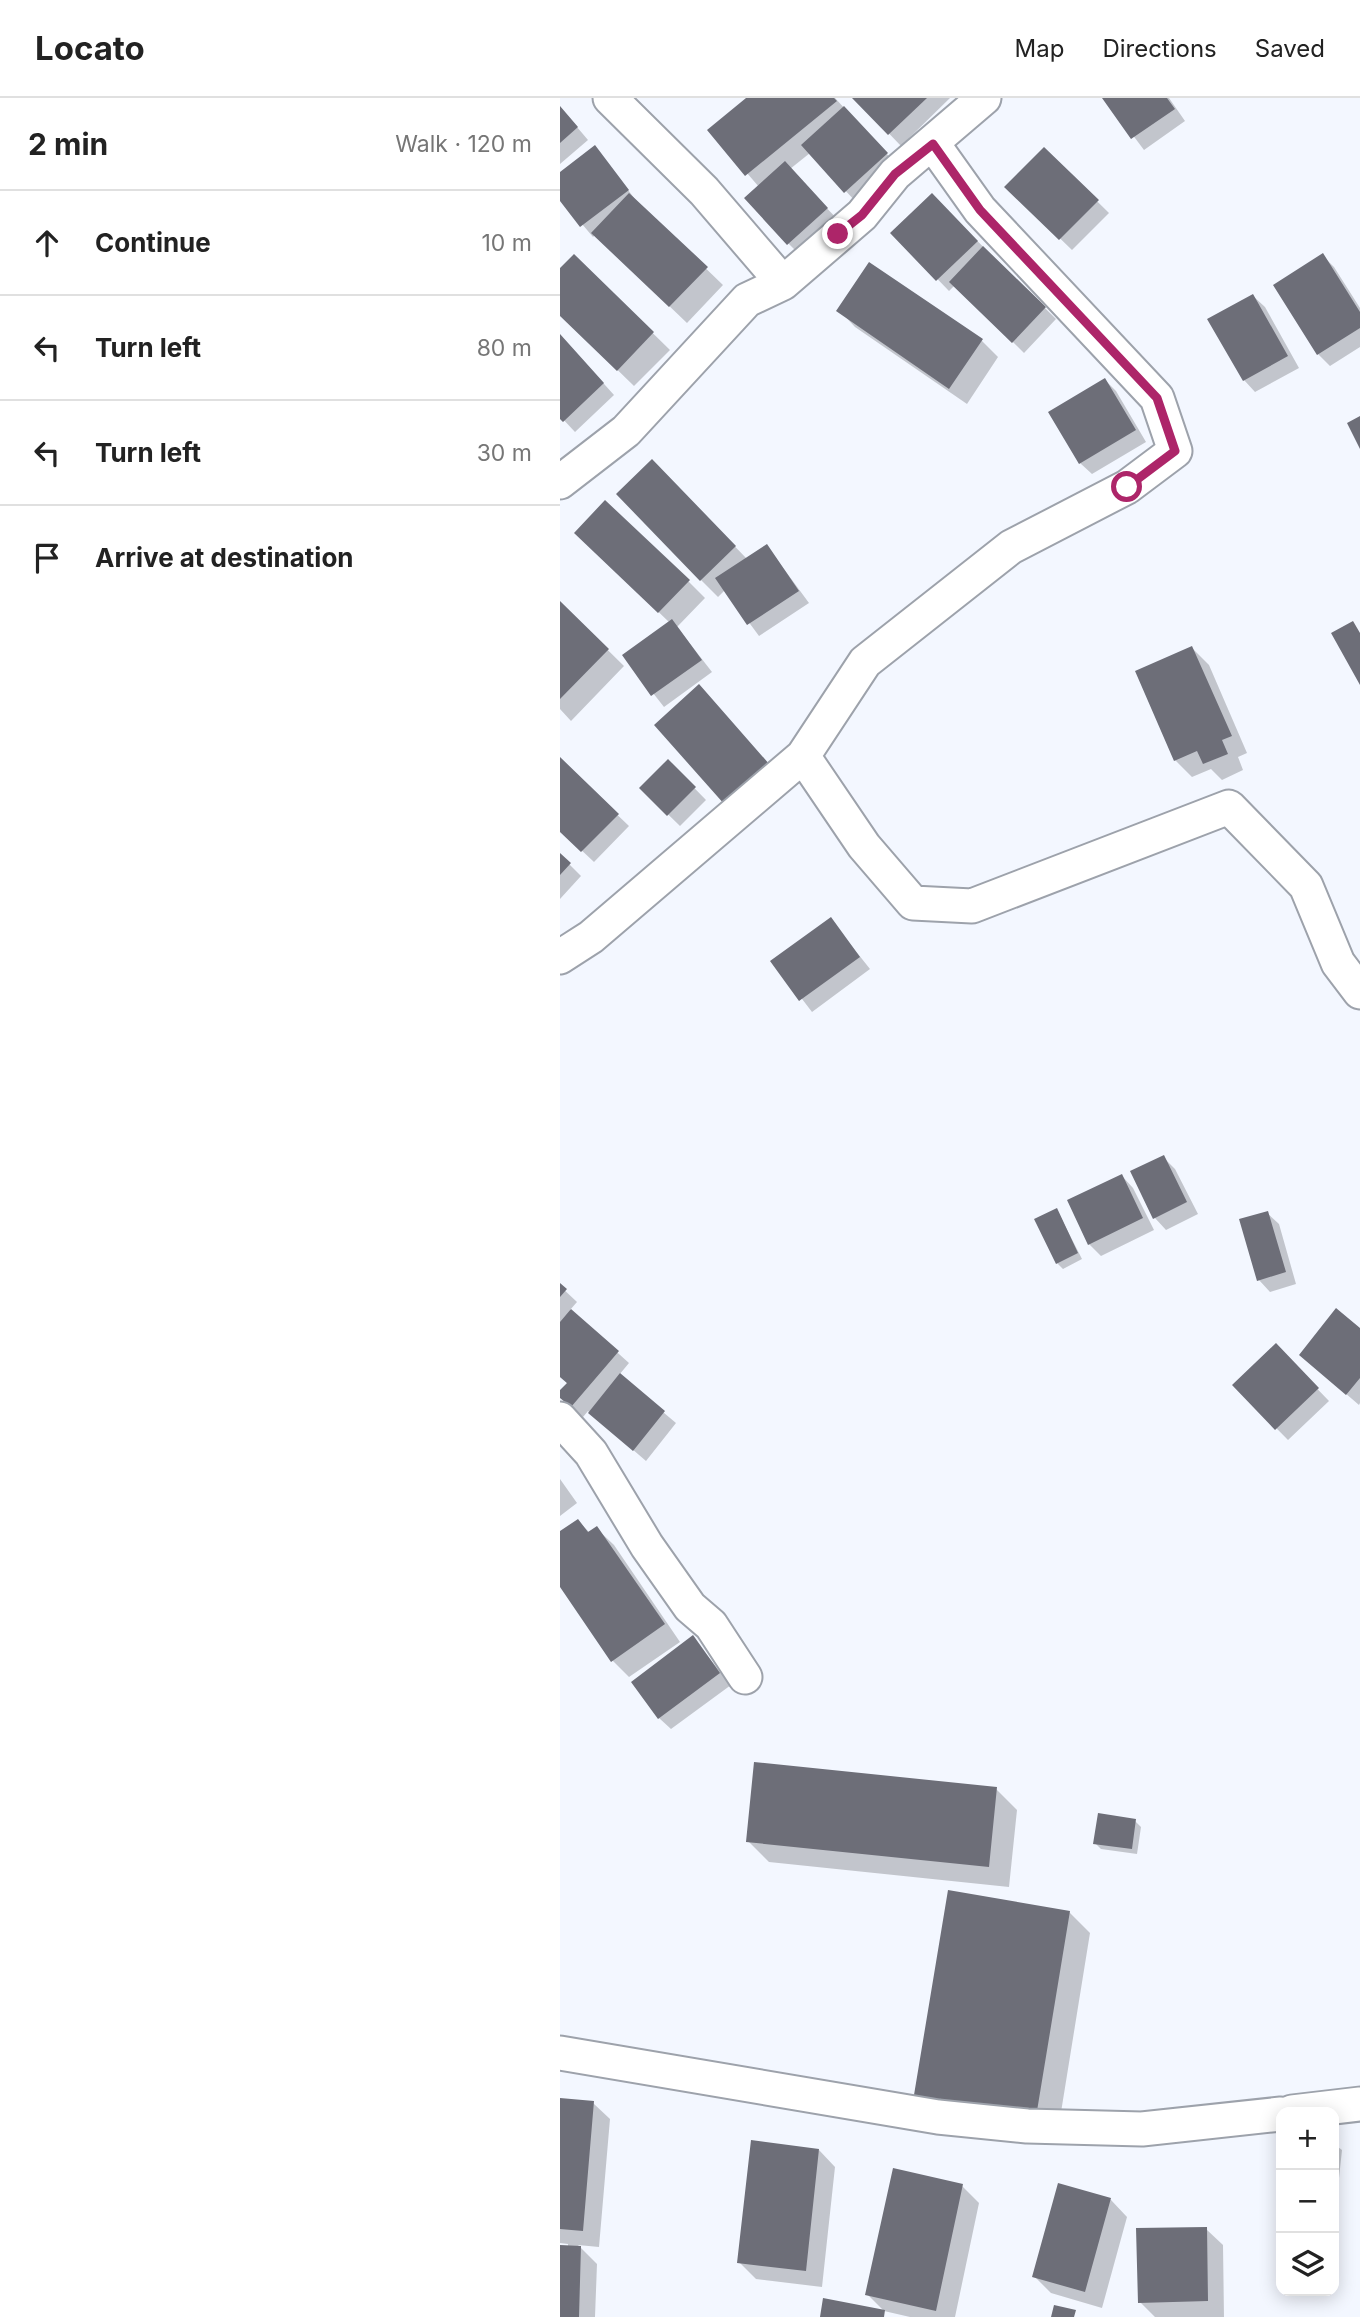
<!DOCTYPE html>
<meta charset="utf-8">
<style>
:root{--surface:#fff;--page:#f6f6f6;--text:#222;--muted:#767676;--line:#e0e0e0}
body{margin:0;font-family:Inter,sans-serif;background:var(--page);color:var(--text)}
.controls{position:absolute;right:21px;bottom:21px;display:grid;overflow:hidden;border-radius:14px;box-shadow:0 4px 18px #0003}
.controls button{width:63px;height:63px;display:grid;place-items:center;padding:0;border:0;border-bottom:2px solid var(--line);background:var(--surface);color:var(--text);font:35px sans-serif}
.stop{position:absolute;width:21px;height:21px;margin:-16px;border:5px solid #ad2569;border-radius:50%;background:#fff}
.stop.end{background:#ad2569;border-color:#fff;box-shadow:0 2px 7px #0008}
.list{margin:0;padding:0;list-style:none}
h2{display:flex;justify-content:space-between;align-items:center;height:91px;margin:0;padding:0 28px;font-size:30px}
h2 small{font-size:23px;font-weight:400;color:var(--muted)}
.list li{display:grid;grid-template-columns:46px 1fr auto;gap:21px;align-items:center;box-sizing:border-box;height:105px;padding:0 28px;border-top:2px solid var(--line)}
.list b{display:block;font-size:26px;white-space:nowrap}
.list em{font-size:23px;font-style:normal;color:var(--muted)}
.icon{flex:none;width:38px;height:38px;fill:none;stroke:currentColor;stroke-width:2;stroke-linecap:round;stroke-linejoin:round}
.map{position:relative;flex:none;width:800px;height:2219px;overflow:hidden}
header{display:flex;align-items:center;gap:42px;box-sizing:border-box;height:98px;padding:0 35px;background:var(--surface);border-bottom:2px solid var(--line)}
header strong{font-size:33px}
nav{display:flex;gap:38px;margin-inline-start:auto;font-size:24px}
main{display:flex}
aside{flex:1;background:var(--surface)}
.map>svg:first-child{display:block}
.shadow{fill:#0003}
.building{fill:#6d6e78}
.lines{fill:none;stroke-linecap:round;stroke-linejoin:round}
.minor-casing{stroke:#9da2ab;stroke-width:37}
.minor{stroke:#fff;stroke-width:33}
.route{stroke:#ad2569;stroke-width:9}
</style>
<header>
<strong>Locato</strong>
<nav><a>Map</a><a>Directions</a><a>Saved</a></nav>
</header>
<main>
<aside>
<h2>2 min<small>Walk · 120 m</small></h2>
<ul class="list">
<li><svg class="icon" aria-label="ahead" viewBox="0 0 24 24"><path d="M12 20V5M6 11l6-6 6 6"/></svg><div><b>Continue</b></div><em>10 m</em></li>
<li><svg class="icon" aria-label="left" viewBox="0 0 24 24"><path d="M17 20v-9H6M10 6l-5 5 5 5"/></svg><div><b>Turn left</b></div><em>80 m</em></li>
<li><svg class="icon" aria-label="left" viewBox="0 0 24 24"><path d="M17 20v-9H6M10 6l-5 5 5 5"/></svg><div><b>Turn left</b></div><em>30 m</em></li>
<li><svg class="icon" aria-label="arrive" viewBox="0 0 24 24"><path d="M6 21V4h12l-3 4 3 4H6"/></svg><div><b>Arrive at destination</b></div></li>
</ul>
</aside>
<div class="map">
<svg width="800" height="2219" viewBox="0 0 800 2219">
<rect width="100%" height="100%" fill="#f3f7ff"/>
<!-- shadow -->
<path class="shadow" d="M189,0H275L338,68L297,105L250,55L230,71L278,122L240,157L228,145L199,89L150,32Z
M295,0H390L341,48Z
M545,0H609L625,23L584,52Z
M0,9L28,42L0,66Z
M35,49L78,105L163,187L127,225L35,137L33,139L0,100V76Z
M484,51L549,115L512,152L447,89Z
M372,98L496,221L464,255L395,187L389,193L333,135Z
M14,158L110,252L74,288L0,216V172Z
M763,158L774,169L800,210V249L770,268L758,256L715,188Z
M693,198L705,209L739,270L695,294L684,282Z
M279,212L422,243L438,259L407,306L295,229Z
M0,237L54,297L15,334L0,318Z
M545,282L556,293L586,344L532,376L520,365Z
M109,380L187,461L207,448L249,505L199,538L165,492L158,499L141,482Z
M33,451L128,483L145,500L117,529L152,574L104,609L64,558L110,525Z
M0,505L64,568L11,623L0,611Z
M632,550L649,567L687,655L678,659L683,672L662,682L651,671L632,679L615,662Z
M0,662L69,728L34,764L0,732Z
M108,663L146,702L120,728L81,690Z
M0,757L21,778L0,801Z
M271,822L310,871L252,914L213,863Z
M603,1059L615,1071L638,1116L606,1132L595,1120Z
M562,1078L573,1090L594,1132L541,1158L529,1146Z
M497,1112L522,1161L503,1171L497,1165Z
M707,1115L719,1126L736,1186L710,1194L699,1182Z
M0,1188L17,1204L10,1212L69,1265L59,1277L116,1325L86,1363L28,1313L23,1319L0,1298L8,1286L0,1279Z
M800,1232V1305L799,1307L741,1257Z
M716,1248L769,1303L728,1342L674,1287Z
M0,1381L17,1405L0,1418Z
M18,1423L30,1435L37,1431L54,1447L120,1544L69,1579L53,1563L0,1486V1435Z
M133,1540L171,1587L111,1631L99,1620Z
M436,1691L457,1712L449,1789L209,1764L188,1743Z
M575,1723L581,1729L577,1756L541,1751L535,1745Z
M509,1814L530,1835L497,2039L377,2017L356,1996Z
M0,2002L33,2005L50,2021L39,2149L18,2147L37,2166L35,2219H0V2149H8V2146L0,2145Z
M774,2046L782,2052L777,2099H774Z
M259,2052L275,2069L262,2189L196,2181L179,2164Z
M402,2088L419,2105L395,2219H350L324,2213L307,2196Z
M499,2088L551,2102L567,2119L542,2210L491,2195L474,2178Z
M646,2131L663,2147L664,2219H595L580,2204Z"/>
<!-- building -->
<path class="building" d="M186,0H274L277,3L185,78L147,32Z
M292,0H367L328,37Z
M542,0H607L615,11L571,41Z
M0,8L18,29L0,45Z
M284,8L328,55L284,95L241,47Z
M35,47L69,92L20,129L0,103V74Z
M484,49L539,102L499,142L444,89Z
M225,63L268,110L227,147L184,100Z
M69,95L148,169L109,209L31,135Z
M372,95L418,143L376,183L330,135Z
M423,148L486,209L452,245L389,184Z
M763,155L800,214V230L757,257L713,187Z
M14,156L94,234L57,273L0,218V170Z
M309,164L423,241L389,291L276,213Z
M693,196L728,258L683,283L647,221Z
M0,236L44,285L3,324L0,321Z
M545,280L576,332L519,366L488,314Z
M800,318V351L787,325Z
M92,361L176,448L140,483L56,396Z
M45,402L130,482L98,515L14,435Z
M207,446L239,493L187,527L155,480Z
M0,503L49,551L0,601Z
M112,521L142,562L91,598L62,557Z
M793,523L800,535V587L771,535Z
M632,548L672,638L662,642L668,656L643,666L637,653L614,663L575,573Z
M139,586L210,667L165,707L94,627Z
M0,659L59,716L21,754L0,734Z
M108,661L136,689L107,718L79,690Z
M0,755L11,765L0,777Z
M271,819L300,859L239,903L210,863Z
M604,1057L627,1104L593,1121L570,1073Z
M562,1076L583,1120L528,1147L507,1102Z
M497,1110L518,1155L496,1166L474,1121Z
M708,1113L726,1174L697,1183L679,1121Z
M0,1185L7,1191L0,1199Z
M776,1210L800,1230V1280L786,1297L739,1257Z
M11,1211L59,1253L11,1309L0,1300V1292L7,1285L0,1279V1224Z
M716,1245L759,1290L715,1332L672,1287Z
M60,1275L105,1313L73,1353L28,1315Z
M18,1421L28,1434L37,1428L105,1526L51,1564L0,1489V1433Z
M133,1537L160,1575L98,1621L71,1584Z
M194,1664L437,1689L429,1769L186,1744Z
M538,1715L576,1721L572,1751L533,1746Z
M388,1792L510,1813L476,2019L354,1997Z
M0,2000L34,2003L23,2133L0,2131Z
M191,2042L259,2051L246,2173L177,2165Z
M774,2045H778L776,2065H774Z
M333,2070L403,2086L376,2213L305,2197Z
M498,2085L551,2100L525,2194L472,2179Z
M647,2129L648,2203L578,2205L576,2130Z
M0,2147L21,2148L19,2219H0Z
M263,2200L325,2212L324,2219H260Z
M494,2207L516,2212L514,2219H491Z"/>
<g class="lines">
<defs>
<path id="minor" d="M373,46L420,112L597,300L615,353L567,389L451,449L305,564L243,658L304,748L353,805L412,808L669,709L746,788L778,865L800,894
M223,185L302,117L335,76L424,0
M0,384L66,333L187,202L223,185L144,93L50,0
M0,859L31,839L243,658
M0,1321L31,1355L87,1448L130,1509L151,1527L185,1579
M0,1955L378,2019L467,2028L582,2031L721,2016
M732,2014L800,2006"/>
</defs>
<!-- minor casing -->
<use href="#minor" class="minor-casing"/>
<!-- minor -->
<use href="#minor" class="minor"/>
</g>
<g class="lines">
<!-- route -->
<path class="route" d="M278,136L302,117L335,76L373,46L420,112L597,300L615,353L567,389"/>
</g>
</svg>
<div class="controls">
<button>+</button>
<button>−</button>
<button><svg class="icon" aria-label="layers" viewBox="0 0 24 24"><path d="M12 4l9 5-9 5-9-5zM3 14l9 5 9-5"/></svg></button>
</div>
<div class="stop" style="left:567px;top:389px"></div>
<div class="stop end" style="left:278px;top:136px"></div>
</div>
</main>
